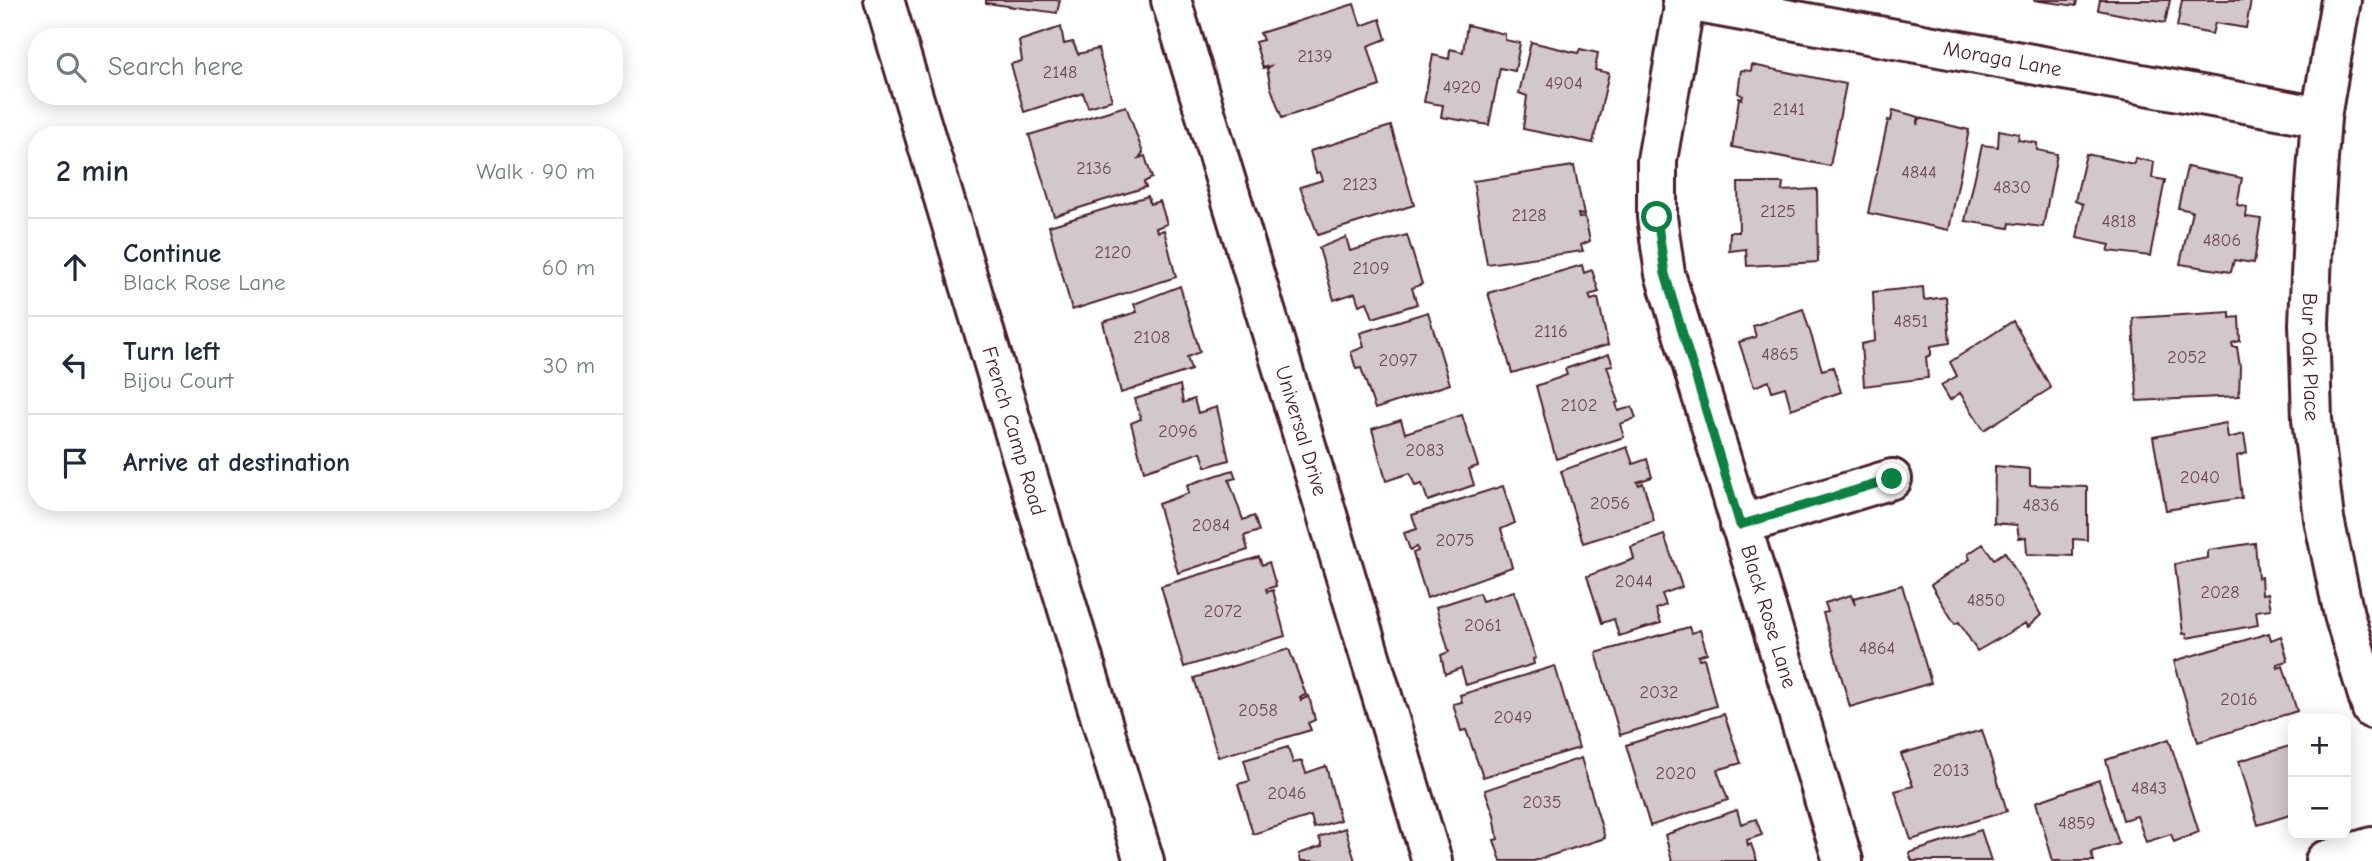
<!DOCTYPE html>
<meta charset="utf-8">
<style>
:root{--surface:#fff;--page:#f6f6f7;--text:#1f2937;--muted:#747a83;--line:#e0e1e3}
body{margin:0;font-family:"Comic Neue",sans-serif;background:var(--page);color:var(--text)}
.controls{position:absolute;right:21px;bottom:21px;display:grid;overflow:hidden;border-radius:14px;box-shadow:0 4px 18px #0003}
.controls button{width:63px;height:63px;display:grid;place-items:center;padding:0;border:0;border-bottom:2px solid var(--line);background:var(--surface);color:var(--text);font:35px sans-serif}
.stop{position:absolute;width:21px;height:21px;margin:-16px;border:5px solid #0b8043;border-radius:50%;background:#fff}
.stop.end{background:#0b8043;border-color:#fff;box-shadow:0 2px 7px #0008}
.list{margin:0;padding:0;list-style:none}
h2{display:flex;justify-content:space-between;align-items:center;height:91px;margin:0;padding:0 28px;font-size:30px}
h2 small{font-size:23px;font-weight:400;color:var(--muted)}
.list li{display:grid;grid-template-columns:46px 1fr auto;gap:21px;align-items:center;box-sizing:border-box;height:98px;padding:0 28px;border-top:2px solid var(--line)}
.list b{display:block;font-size:26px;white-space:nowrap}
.list p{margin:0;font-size:23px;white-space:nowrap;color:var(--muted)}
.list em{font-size:23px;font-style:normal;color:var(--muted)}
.icon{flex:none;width:38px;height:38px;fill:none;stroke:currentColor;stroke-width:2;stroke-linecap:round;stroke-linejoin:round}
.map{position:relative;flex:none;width:2372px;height:861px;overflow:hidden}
.search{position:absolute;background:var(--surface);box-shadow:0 4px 18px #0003;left:28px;top:28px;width:595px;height:77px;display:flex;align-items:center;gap:18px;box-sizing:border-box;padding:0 24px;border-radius:28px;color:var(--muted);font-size:26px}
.panel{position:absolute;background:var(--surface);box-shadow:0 4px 18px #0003;left:28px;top:126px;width:595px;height:385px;border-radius:28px}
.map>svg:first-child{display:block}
.building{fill:#d2c7cb;stroke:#4a1f2b;stroke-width:2}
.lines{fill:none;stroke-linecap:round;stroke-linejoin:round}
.minor-casing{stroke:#4a1f2b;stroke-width:44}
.minor{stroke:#fff;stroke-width:38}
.route{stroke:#0b8043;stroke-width:9}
.labels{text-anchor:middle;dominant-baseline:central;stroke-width:6;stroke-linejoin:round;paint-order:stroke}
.number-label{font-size:18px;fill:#6c4953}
.street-label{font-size:21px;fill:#4a1f2b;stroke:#fff}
</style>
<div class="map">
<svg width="2372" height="861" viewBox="0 0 2372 861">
<rect width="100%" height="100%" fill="#fff"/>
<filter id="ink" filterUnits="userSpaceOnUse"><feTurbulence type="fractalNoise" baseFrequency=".0143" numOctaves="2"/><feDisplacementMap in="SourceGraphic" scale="14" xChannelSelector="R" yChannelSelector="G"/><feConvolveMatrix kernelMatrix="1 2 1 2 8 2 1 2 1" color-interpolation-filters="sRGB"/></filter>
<g filter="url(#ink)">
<!-- building -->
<path class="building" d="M986,0H1060L1057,13L986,3Z
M2033,0H2077L2076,6Z
M2100,0H2170L2165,23L2098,10Z
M2182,0H2251L2246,28L2215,23L2212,34L2177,27Z
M1354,4L1361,26L1380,19L1386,39L1368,46L1380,86L1282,118L1271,88L1267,69L1270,66L1263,68L1255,42L1263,40L1260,33Z
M1467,25L1505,34V40L1520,43L1515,71L1500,68L1489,125L1441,117L1443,105L1424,102L1433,55L1449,59L1450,49L1463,52Z
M1061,27L1064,44L1073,42L1078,54L1098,49L1112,100L1088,107L1083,93L1024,112L1011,64L1022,61L1019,41Z
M1531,42L1578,53L1580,49L1598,53L1595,70L1609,73L1593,143L1523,129L1527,96L1519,93Z
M1752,65L1846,84L1830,166L1732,147L1739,98L1742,99L1743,96L1738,93L1741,70L1751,71Z
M1126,106L1143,153L1139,158L1145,156L1152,178L1144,182L1146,187L1054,216L1029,135Z
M1893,110L1919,117L1917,125L1920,118L1969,130L1949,230L1868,213L1888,120L1891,121Z
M1391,126L1414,205L1318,235L1300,187L1323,180L1320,172L1316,173L1310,151Z
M1999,130L2019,134L2018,140L2037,143V150L2057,154L2043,227L2010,223L2009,228L1965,221L1982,145L1998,147Z
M2086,154L2134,164L2135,158L2154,162L2152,178L2165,180L2150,256L2108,251L2110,245L2077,238L2083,204L2075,201Z
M1574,166L1584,215L1578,214L1579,218L1585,217L1590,241L1581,245L1583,251L1487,264L1473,181Z
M2187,167L2242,178L2237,205L2247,207L2246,217L2261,219L2254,263L2234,260L2231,272L2180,264L2192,211L2178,208Z
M1738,183H1783L1782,191L1817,189L1818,262L1747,266L1746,249L1729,251L1730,232H1739Z
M1148,196L1150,204L1160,201L1167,224L1156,228L1157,232L1164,230L1176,277L1072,310L1049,226Z
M1407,235L1422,284L1412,288L1417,304L1373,318L1367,302L1359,305L1355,293L1334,300L1319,248L1346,237L1350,251Z
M1582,265L1584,273L1592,270L1599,292L1589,295L1591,300L1598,298L1608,345L1512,373L1488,293Z
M1180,286L1200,352L1187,357L1191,370L1121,393L1103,322L1137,312L1134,304Z
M1923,287L1924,300L1946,297L1950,343L1931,346V355L1926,357L1928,378L1864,386L1861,344L1875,341L1873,292Z
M1803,309L1822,370L1833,367L1841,392L1791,409L1785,387L1772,391L1769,381L1754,387L1739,342L1756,337L1753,326Z
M1428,312L1450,384L1375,409L1361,368L1356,369L1351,352L1364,347L1360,333Z
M2230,312V318L2239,317L2240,341L2232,343L2233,347H2237L2240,367L2239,396L2137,401L2133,318Z
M2013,321L2051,388L1984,430L1960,393L1950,400L1941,385L1957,376L1950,362Z
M1609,354L1613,365L1607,366L1619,402L1616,403L1618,411L1632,407L1636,418L1620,424L1624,437L1556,459L1536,386L1567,375L1565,369Z
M1180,385L1183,403L1194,399L1198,413L1217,407L1229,460L1206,467L1201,452L1144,471L1131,423L1141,419L1135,399Z
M1462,415L1478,466L1469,469L1474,485L1428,501L1422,484L1415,486L1410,473L1386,481L1372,429L1401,420L1405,433Z
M2226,423L2228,438L2244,434L2247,453L2237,456L2242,498L2166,510L2153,437Z
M1627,447L1633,464L1647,459L1652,477L1637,482L1639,485L1643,483L1654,521L1583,543L1561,471Z
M1995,466L2030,469V485L2087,487V540L2073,539V556L2027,554L2026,537L2019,538L2017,525L1994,523Z
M1233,470L1236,478L1229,480L1243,520L1254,516L1259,531L1244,536L1248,550L1178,573L1158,504L1189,493L1187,485Z
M1503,486L1515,523L1501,529L1512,567L1427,598L1413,553L1418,551L1417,547L1410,550L1404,533L1417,529L1412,515Z
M1664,535L1682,587L1662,594L1666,605L1656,609L1661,623L1619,636L1614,619L1602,623L1587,576L1634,559L1631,547Z
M2255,543L2258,578L2261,577L2262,594L2268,593L2271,609L2256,611L2258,625L2187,638L2186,633L2183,634L2175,564L2208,558V550Z
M1983,544L1994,559L2005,552L2041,615L2028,627L2026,623L1977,651L1959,622L1955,624L1931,585L1970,559L1968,554Z
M1259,557L1262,565L1269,562L1276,586L1266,589L1267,592L1273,590L1285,636L1184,667L1161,586Z
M1902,585L1931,683L1850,707L1823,613L1828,612L1825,603L1851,595L1855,605L1854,598Z
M1514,591L1536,658L1533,659L1534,664L1466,685L1461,668L1445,674L1441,655L1449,652L1436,607L1479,593L1482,601Z
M1689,627L1691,633L1700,630L1707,653L1698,656L1699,659L1704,658L1716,706L1620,735L1596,653Z
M2269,633L2271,640L2281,636L2288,661L2277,664L2278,668L2283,666L2297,711L2198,742L2174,661Z
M1289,649L1306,695L1300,697L1301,700L1309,696L1315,720L1308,723L1311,730L1218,757L1194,678Z
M1555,666L1579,748L1483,777L1466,730L1461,731L1453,704L1462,702L1460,695Z
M1724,714L1741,763L1717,770L1728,800L1650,826L1626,745Z
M1982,730L2007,811L1911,840L1895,791L1913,786L1901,754Z
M2169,739L2199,832L2174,842L2171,834L2146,842L2137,816L2123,820L2106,760Z
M2293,745V814L2258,825L2239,761Z
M1288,747L1293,763L1302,761L1306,773L1326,766L1340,820L1314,828L1311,816L1253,834L1238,784L1250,781L1244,760Z
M1581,758L1605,838L1534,861H1501L1494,840L1498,839L1494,815L1485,790Z
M2099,780L2119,844L2091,852L2094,861H2053L2036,802Z
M1737,810L1741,824L1756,819L1762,835L1747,840L1748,846L1751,844L1757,861H1672L1665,835Z
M1345,828L1355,861H1301L1299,854L1322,846L1319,837Z
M1981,830L1991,861H1912L1909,853Z"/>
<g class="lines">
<defs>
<g id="minor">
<path id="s1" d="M884,0L1144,861"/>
<path id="s2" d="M1171,0L1432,861"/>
<path id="s3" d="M1682,0L2321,117"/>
<path id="s4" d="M2341,0L2321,117L2313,229L2309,323L2312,419L2324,519L2344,615L2372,709"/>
<path id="s5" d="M1685,1L1657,160V217L1665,274L1843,861"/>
<path d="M1740,525L1892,479"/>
<path d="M2325,861L2372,847"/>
</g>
</defs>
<!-- minor casing -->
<use href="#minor" class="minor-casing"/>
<!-- minor -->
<use href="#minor" class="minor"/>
</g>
</g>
<g class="lines" filter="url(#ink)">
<!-- route -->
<path class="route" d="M1657,217L1665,274L1740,525L1892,479"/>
</g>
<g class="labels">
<!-- number labels -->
<g class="number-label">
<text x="1315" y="56">2139</text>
<text x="1060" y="72">2148</text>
<text x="1564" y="83">4904</text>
<text x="1462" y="87">4920</text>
<text x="1789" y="109">2141</text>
<text x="1094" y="168">2136</text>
<text x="1919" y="172">4844</text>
<text x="1360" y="184">2123</text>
<text x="2012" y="187">4830</text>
<text x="1778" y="211">2125</text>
<text x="1529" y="215">2128</text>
<text x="2119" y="221">4818</text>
<text x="2222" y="240">4806</text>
<text x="1113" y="252">2120</text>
<text x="1371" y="268">2109</text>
<text x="1911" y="321">4851</text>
<text x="1551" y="331">2116</text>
<text x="1152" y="337">2108</text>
<text x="1780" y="354">4865</text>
<text x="2187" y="357">2052</text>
<text x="1398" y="360">2097</text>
<text x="1579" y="405">2102</text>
<text x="1178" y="431">2096</text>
<text x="1425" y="450">2083</text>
<text x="2200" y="477">2040</text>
<text x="1610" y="503">2056</text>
<text x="2041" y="505">4836</text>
<text x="1211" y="525">2084</text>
<text x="1455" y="540">2075</text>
<text x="1634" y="581">2044</text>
<text x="2220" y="592">2028</text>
<text x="1986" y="600">4850</text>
<text x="1223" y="611">2072</text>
<text x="1483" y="625">2061</text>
<text x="1877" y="648">4864</text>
<text x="1659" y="692">2032</text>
<text x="2239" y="699">2016</text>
<text x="1258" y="710">2058</text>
<text x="1513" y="717">2049</text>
<text x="1951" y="770">2013</text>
<text x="1676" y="773">2020</text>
<text x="2149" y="788">4843</text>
<text x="1287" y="793">2046</text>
<text x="1542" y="802">2035</text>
<text x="2077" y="823">4859</text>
</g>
<!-- street labels -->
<g class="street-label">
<text stroke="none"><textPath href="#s3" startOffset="326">Moraga Lane</textPath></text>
<text stroke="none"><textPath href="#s4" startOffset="359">Bur Oak Place</textPath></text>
<text stroke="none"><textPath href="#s1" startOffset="450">French Camp Road</textPath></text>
<text stroke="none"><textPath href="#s2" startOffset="450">Universal Drive</textPath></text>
<text stroke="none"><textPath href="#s5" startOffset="634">Black Rose Lane</textPath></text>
</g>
</g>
</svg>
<div class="controls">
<button>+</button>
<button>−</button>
</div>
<div class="stop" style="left:1657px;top:217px"></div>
<div class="stop end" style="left:1892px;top:479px"></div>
<div class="search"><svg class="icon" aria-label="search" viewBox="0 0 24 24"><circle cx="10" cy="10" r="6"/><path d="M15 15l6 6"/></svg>Search here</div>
<section class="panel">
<h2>2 min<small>Walk · 90 m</small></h2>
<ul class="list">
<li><svg class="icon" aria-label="ahead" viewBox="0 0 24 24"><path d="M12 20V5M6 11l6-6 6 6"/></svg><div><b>Continue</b><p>Black Rose Lane</p></div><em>60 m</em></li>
<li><svg class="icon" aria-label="left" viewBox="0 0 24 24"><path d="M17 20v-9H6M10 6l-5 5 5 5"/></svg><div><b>Turn left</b><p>Bijou Court</p></div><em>30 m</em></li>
<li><svg class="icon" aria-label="arrive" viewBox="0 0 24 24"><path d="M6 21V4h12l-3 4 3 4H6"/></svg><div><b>Arrive at destination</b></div></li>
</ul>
</section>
</div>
